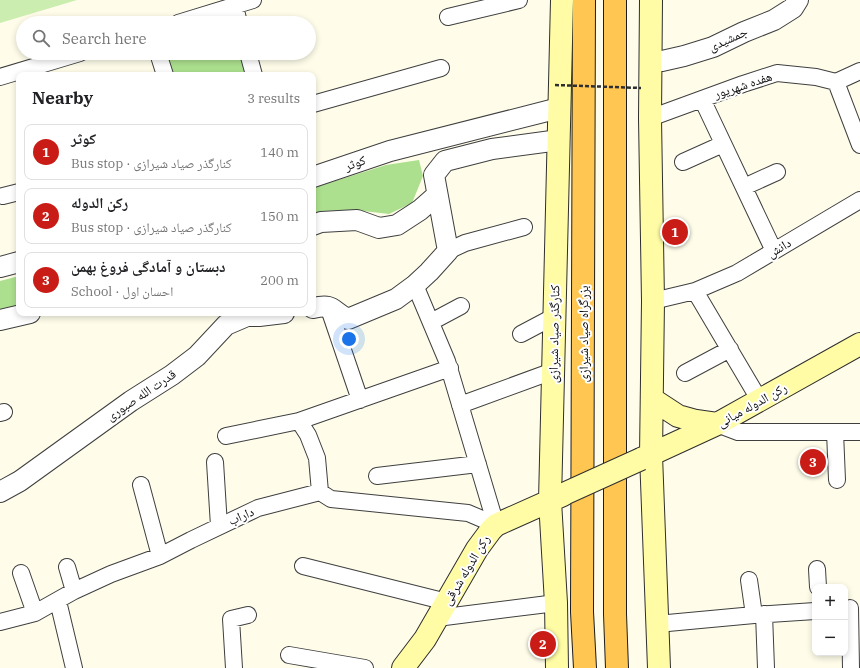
<!DOCTYPE html>
<meta charset="utf-8">
<style>
:root{--surface:#fff;--page:#f2f2f2;--text:#202124;--muted:#757577;--line:#e0e0e0;--accent:#c91c16}
body{margin:0;font-family:"IBM Plex Serif","Noto Naskh Arabic",serif;background:var(--page);color:var(--text)}
.controls{position:absolute;right:12px;bottom:12px;display:grid;overflow:hidden;border-radius:8px;box-shadow:0 2px 6px #0003}
.controls button{width:36px;height:36px;display:grid;place-items:center;padding:0;border:0;border-bottom:1px solid var(--line);background:var(--surface);color:var(--text);font:20px sans-serif}
.you{position:absolute;left:349px;top:339px;width:14px;height:14px;margin:-10px;border:3px solid #fff;border-radius:50%;background:#1a73e8;box-shadow:0 0 0 6px #1a73e833}
.badge{display:grid;place-items:center;width:26px;height:26px;border-radius:50%;background:var(--accent);color:#fff;font-size:13px;font-weight:700}
.pin{position:absolute;translate:-50% -50%;border:2px solid #fff;box-shadow:0 1px 4px #0006}
.list{margin:0;padding:0;list-style:none}
h2{display:flex;justify-content:space-between;align-items:center;height:52px;margin:0;padding:0 16px;font-size:17px}
h2 small{font-size:13px;font-weight:400;color:var(--muted)}
.list li{display:grid;grid-template-columns:26px 1fr auto;gap:12px;align-items:center;box-sizing:border-box;height:56px;margin:0 8px 8px;padding:0 8px;border:1px solid var(--line);border-radius:8px}
.list b{display:block;font-size:15px;white-space:nowrap}
.list p{margin:0;font-size:13px;white-space:nowrap;color:var(--muted)}
.list em{font-size:13px;font-style:normal;color:var(--muted)}
.icon{flex:none;width:22px;height:22px;fill:none;stroke:currentColor;stroke-width:2;stroke-linecap:round;stroke-linejoin:round}
.map{position:relative;flex:none;width:860px;height:668px;overflow:hidden}
.search{position:absolute;background:var(--surface);box-shadow:0 2px 6px #0003;left:16px;top:16px;width:300px;height:44px;display:flex;align-items:center;gap:10px;box-sizing:border-box;padding:0 14px;border-radius:22px;color:var(--muted);font-size:15px}
.panel{position:absolute;background:var(--surface);box-shadow:0 2px 6px #0003;left:16px;top:72px;width:300px;height:244px;border-radius:8px}
.map>svg:first-child{display:block}
.green{fill:#cbedb0}
.forest{fill:#ace08e}
.lines{fill:none;stroke-linecap:round;stroke-linejoin:round}
.minor-casing{stroke:#3f3f3f;stroke-width:18}
.tertiary-casing{stroke:#3f3f3f;stroke-width:22}
.secondary-casing{stroke:#2e2e2e;stroke-width:24}
.trunk-casing{stroke:#1d1d1d;stroke-width:24}
.minor{stroke:#fff;stroke-width:16}
.tertiary{stroke:#fff;stroke-width:20}
.secondary{stroke:#fffca5;stroke-width:22}
.trunk{stroke:#ffc751;stroke-width:22}
.secondary-bridge-casing{stroke:#2e2e2e;stroke-width:24;stroke-linecap:butt}
.path-bridge{stroke:#2e2e2e;stroke-width:2.5;stroke-dasharray:4 2;stroke-linecap:butt}
.secondary-bridge{stroke:#fffca5;stroke-width:22}
.labels{text-anchor:middle;dominant-baseline:central;stroke-width:4;stroke-linejoin:round;paint-order:stroke}
.street-label{font-size:13px;fill:#0c0c0c;stroke:#fff}
</style>
<div class="map">
<svg width="860" height="668" viewBox="0 0 860 668">
<rect width="100%" height="100%" fill="#fffdea"/>
<!-- green -->
<path class="green" d="M0,0H77L0,23Z"/>
<!-- forest -->
<path class="forest" d="M163,53H242L248,75H170Z
M419,160L423,176L412,203L389,214L355,210L321,211L313,214V188L386,165Z
M19,276V306L0,310V281Z"/>
<g class="lines">
<defs>
<path id="minor" d="M235,6L239,23
M448,17L519,0
M178,23L253,0
M158,53L165,75
M248,53L254,75
M0,77L80,53
M836,82L860,145
M702,99L774,251
M313,104L441,68
M650,118L743,84L777,73L816,77L836,82L860,71
M683,162L723,144
M744,187L777,172
M3,196L19,192
M448,251L465,243L524,227
M415,285L447,361L496,525
M695,291L760,401
M653,301L695,291L737,273L860,200
M328,306L360,400
M431,322L461,306
M521,334L555,316
M685,373L730,349
M460,405L553,371
M0,413L4,412
M717,424L738,432H860
M835,432L837,480
M226,436L299,421
M215,462L219,526
M377,476L478,464
M141,485L160,556
M320,492L317,458L308,435L299,421L450,368
M303,566L447,602
M67,567L74,591
M817,569L818,587
M21,573L35,613
M749,580L754,615
M58,601L74,668
M850,608L851,668
M764,614L766,668
M437,618L556,603
M0,622L35,613L74,591L111,574L160,556L191,540L258,508L320,492L331,499L468,513L496,525
M657,624L754,615L815,611
M289,655L365,668
M234,668L231,619L248,615"/>
<path id="tertiary" d="M650,61H662L684,56L713,47L744,32L774,20L793,8L798,0
M313,177L390,151L559,108
M313,225L321,222L357,220L379,228L397,225L420,210L437,195
M0,267L19,262
M313,308C335,303 331,311 348,319L396,299L415,285L429,272L448,251L434,175L445,161L492,149L559,140
M0,320L30,313
M0,492L20,481L131,401L172,375L197,356L226,325L247,316H259L284,313"/>
<path id="secondary" d="M651,0L650,118L653,301L651,455L659,668
M652,399L678,416L696,421L717,424
M641,459L717,424L860,344
M403,668L425,639L477,549L491,530L496,525L507,520L563,495
M557,668L556,603L550,501L562,0"/>
<path id="trunk" d="M584,0L582,612L585,668
M615,0V614L617,668"/>
</defs>
<!-- minor casing -->
<use href="#minor" class="minor-casing"/>
<!-- tertiary casing -->
<use href="#tertiary" class="tertiary-casing"/>
<!-- secondary casing -->
<use href="#secondary" class="secondary-casing"/>
<!-- trunk casing -->
<use href="#trunk" class="trunk-casing"/>
<!-- minor -->
<use href="#minor" class="minor"/>
<!-- tertiary -->
<use href="#tertiary" class="tertiary"/>
<!-- secondary -->
<use href="#secondary" class="secondary"/>
<!-- trunk -->
<use href="#trunk" class="trunk"/>
<defs>
<path id="secondary-bridge" d="M566,493L641,459"/>
</defs>
<!-- secondary-bridge casing -->
<use href="#secondary-bridge" class="secondary-bridge-casing"/>
<!-- path-bridge -->
<path class="path-bridge" d="M555,85L641,88"/>
<!-- secondary-bridge -->
<use href="#secondary-bridge" class="secondary-bridge"/>
</g>
<g class="labels">
<!-- street labels -->
<g class="street-label">
<text transform="translate(728 39) rotate(-24)">جمشیدی</text>
<text transform="translate(743 85) rotate(-18)">هفده شهریور</text>
<text transform="translate(355 163) rotate(-19)">کوثر</text>
<text transform="translate(779 248) rotate(-31)">دانش</text>
<text transform="translate(554 334) rotate(-89)">کنارگذر صیاد شیرازی</text>
<text transform="translate(583 334) rotate(-90)">بزرگراه صیاد شیرازی</text>
<text transform="translate(141 395) rotate(-34)">قدرت الله صبوری</text>
<text transform="translate(752 405) rotate(-29)">رکن الدوله میانی</text>
<text transform="translate(241 516) rotate(-24)">داراب</text>
<text transform="translate(466 570) rotate(-59)">رکن الدوله شرقی</text>
</g>
</g>
</svg>
<div class="controls">
<button>+</button>
<button>−</button>
</div>
<div class="you"></div>
<div class="pin badge" style="left:675px;top:232px">1</div>
<div class="pin badge" style="left:543px;top:644px">2</div>
<div class="pin badge" style="left:813px;top:462px">3</div>
<div class="search"><svg class="icon" aria-label="search" viewBox="0 0 24 24"><circle cx="10" cy="10" r="6"/><path d="M15 15l6 6"/></svg>Search here</div>
<section class="panel">
<h2>Nearby<small>3 results</small></h2>
<ul class="list">
<li><span class="badge">1</span><div><b>کوثر</b><p>Bus stop · کنارگذر صیاد شیرازی</p></div><em>140 m</em></li>
<li><span class="badge">2</span><div><b>رکن الدوله</b><p>Bus stop · کنارگذر صیاد شیرازی</p></div><em>150 m</em></li>
<li><span class="badge">3</span><div><b>دبستان و آمادگی فروغ بهمن</b><p>School · احسان اول</p></div><em>200 m</em></li>
</ul>
</section>
</div>
